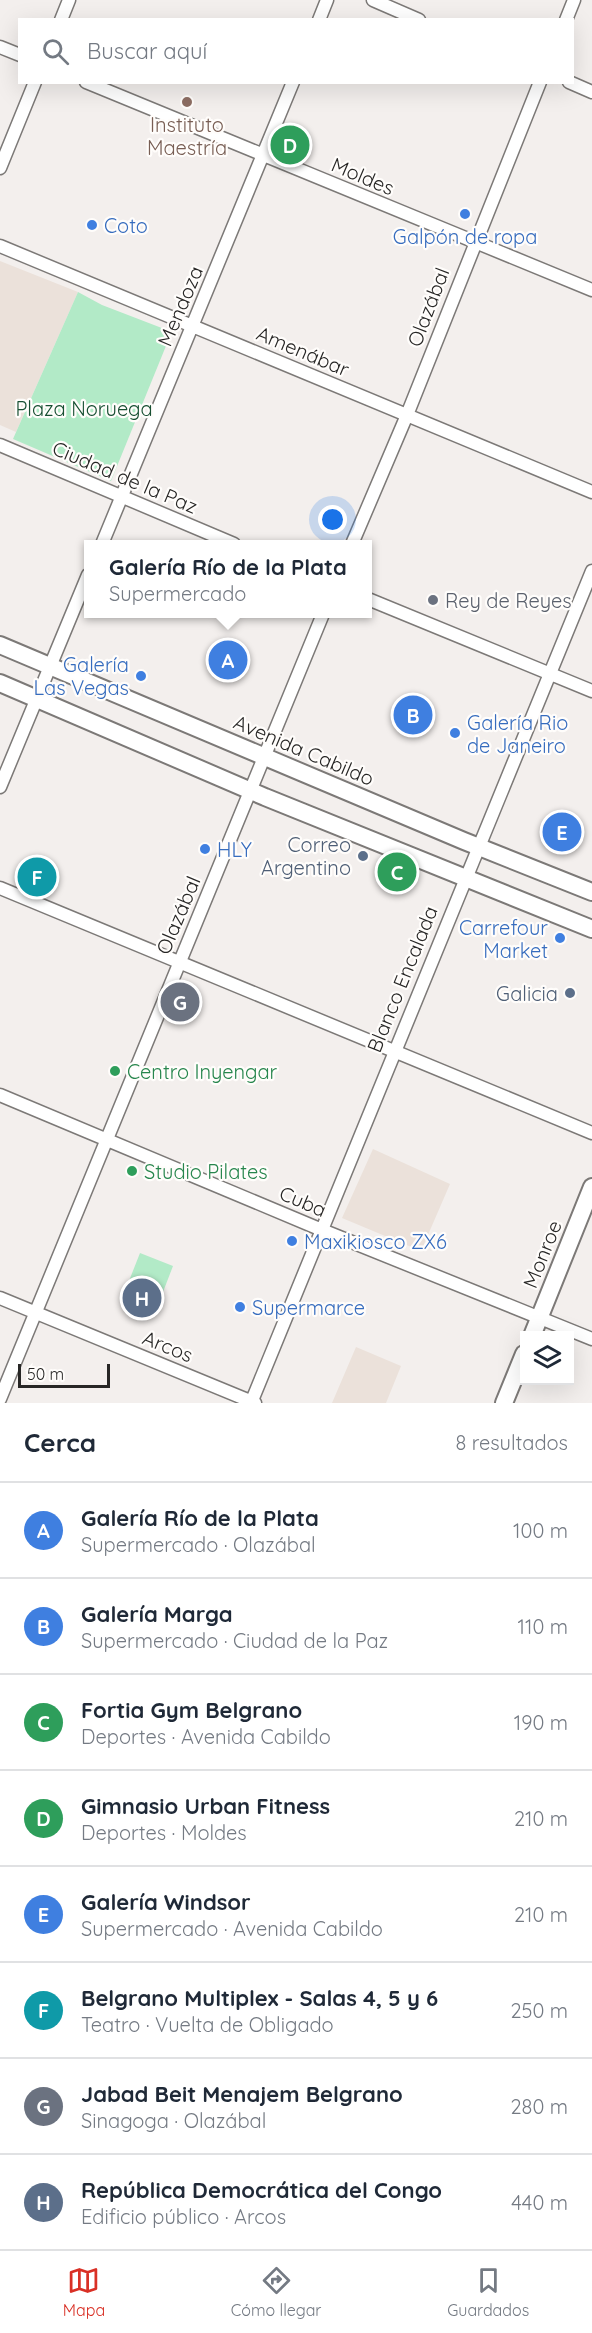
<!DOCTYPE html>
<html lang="es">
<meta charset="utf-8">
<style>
:root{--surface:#fff;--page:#f6f6f7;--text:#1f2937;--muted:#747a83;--line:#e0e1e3;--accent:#d93025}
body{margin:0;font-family:Quicksand,sans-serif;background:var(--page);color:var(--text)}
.controls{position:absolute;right:18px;bottom:18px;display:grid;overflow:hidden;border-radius:0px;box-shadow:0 6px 24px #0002}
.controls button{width:54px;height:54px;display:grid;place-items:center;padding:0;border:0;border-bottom:2px solid var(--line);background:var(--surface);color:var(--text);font:30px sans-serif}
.scale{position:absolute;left:18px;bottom:15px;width:92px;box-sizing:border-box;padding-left:6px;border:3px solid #272625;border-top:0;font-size:16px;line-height:21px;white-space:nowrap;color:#272625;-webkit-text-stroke:4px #fffdfb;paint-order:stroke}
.you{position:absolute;left:333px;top:520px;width:21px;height:21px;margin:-15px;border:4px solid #fff;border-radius:50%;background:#1a73e8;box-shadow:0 0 0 9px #1a73e833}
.badge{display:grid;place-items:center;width:39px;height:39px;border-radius:50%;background:var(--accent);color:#fff;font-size:20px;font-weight:700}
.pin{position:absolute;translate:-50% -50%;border:3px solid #fff;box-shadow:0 2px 6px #0006}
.popup{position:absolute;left:84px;top:540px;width:288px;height:78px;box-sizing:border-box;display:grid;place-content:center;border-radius:0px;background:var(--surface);filter:drop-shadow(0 2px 4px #0005);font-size:20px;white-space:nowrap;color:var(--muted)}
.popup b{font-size:22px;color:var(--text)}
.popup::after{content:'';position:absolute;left:50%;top:100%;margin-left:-12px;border:12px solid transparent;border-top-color:var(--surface)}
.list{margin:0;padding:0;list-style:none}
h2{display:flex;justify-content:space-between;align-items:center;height:78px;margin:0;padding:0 24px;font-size:26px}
h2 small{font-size:20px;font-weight:400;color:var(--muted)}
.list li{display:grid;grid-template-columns:39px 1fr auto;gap:18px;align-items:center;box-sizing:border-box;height:96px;padding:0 24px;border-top:2px solid var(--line)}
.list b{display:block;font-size:22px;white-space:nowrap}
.list p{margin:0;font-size:20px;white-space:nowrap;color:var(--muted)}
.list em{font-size:20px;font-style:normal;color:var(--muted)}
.icon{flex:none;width:33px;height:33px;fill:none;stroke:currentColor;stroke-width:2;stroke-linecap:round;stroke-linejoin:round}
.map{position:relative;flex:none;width:592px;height:1403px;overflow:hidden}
.search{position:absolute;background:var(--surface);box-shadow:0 6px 24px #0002;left:18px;right:18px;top:18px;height:66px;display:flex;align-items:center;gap:15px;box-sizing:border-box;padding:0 21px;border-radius:0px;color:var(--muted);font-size:22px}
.sheet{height:846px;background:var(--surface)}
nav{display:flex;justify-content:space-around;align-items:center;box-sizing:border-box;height:84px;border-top:2px solid var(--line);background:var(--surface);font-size:16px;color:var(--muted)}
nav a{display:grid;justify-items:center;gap:3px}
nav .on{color:var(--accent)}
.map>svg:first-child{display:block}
.built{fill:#ebe1da}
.green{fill:#b2eac7}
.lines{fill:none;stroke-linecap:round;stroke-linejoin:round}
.minor-casing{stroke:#7c7977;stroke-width:15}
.major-casing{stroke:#7c7977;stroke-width:20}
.minor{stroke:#fff;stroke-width:12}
.major{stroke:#fff;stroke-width:16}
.education-dot{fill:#8d6e63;stroke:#fffdfb;stroke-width:2}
.shop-dot{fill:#3f7fe0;stroke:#fffdfb;stroke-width:2}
.worship-dot{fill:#6b7280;stroke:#fffdfb;stroke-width:2}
.service-dot{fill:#5c6f8a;stroke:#fffdfb;stroke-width:2}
.leisure-dot{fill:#2e9e5b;stroke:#fffdfb;stroke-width:2}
.labels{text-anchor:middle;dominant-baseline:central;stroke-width:4.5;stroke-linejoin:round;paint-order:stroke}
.education-label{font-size:20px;fill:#785e54;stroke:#fffdfb}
.street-label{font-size:20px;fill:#272625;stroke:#fffdfb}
.shop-label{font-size:20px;fill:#366cbe;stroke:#fffdfb;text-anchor:start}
.park-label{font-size:20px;fill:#174f32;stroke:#fffdfb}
.worship-label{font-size:20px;fill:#5b616d;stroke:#fffdfb;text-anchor:start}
.service-label{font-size:20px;fill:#4e5e75;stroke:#fffdfb;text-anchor:end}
.leisure-label{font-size:20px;fill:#27864d;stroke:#fffdfb;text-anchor:start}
</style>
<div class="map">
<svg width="592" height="1403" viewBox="0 0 592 1403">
<rect width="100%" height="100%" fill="#f3efed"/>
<!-- built -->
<path class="built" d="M0,261L78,292L16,432L0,425Z
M373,1149L450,1184L421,1251L342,1218Z
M356,1347L401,1366L386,1403H332Z"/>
<!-- green -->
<path class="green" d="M78,292L102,305L167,330L168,341L111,481L13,439Z
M140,1253L173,1266L158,1305L125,1291Z"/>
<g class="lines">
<defs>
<path id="minor" d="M373,0L419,20
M61,20L69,0
M319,20L327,0
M566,20L574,0
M0,47L20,55
M86,82L592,290
M569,82L592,92
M0,168L35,82
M0,246L592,492
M0,445L234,544
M102,544L293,82
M352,544L407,415L540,82
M368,599L592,691
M0,787L88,575
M0,888L592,1133
M0,1095L322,1230L592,1339
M0,1298L255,1403
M0,1399L323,614
M251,1403L592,571"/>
<path id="major" d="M0,645L464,841L592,892
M0,683L265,797L592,929
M532,1336L592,1187
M504,1403L524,1354"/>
</defs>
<!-- minor casing -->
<use href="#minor" class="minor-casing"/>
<!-- major casing -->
<use href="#major" class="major-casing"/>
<!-- minor -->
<use href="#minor" class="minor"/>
<!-- major -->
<use href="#major" class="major"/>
</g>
<!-- markers -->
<circle class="education-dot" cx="187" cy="102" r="6"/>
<g class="shop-dot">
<circle cx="465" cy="214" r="6"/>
<circle cx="92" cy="225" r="6"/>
<circle cx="141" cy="676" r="6"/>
<circle cx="455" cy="733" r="6"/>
<circle cx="205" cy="849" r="6"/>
<circle cx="560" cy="938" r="6"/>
<circle cx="292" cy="1241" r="6"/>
<circle cx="240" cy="1307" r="6"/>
</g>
<circle class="worship-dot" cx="433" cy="600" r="6"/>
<g class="service-dot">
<circle cx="363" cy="856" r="6"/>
<circle cx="570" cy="993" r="6"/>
</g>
<g class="leisure-dot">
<circle cx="115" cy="1071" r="6"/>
<circle cx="132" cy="1171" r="6"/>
</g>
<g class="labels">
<!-- education labels -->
<g class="education-label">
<text x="187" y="124">Instituto<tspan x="187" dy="23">Maestría</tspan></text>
</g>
<!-- street labels -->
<g class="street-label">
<text transform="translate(363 176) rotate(23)">Moldes</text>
<text transform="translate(180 306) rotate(-67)">Mendoza</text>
<text transform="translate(428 307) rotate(-69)">Olazábal</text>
<text transform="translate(303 351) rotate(23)">Amenábar</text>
<text transform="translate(125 477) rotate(23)">Ciudad de la Paz</text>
<text transform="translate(304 750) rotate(23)">Avenida Cabildo</text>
<text transform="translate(178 915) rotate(-67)">Olazábal</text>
<text transform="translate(402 979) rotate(-68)">Blanco Encalada</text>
<text transform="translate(303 1201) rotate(23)">Cuba</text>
<text transform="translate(542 1254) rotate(-68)">Monroe</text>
<text transform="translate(168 1346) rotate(22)">Arcos</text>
</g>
<!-- shop labels -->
<g class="shop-label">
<text x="104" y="225">Coto</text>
<text x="465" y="236" text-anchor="middle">Galpón de ropa</text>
<text x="129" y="664" text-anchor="end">Galería<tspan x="129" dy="23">Las Vegas</tspan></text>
<text x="467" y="722">Galería Rio<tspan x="467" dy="23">de Janeiro</tspan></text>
<text x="217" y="849">HLY</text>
<text x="548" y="927" text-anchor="end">Carrefour<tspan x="548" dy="23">Market</tspan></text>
<text x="304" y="1241">Maxikiosco ZX6</text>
<text x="252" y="1307">Supermarce</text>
</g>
<!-- park labels -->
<g class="park-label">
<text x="84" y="408">Plaza Noruega</text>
</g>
<!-- worship labels -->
<g class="worship-label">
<text x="445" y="600">Rey de Reyes</text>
</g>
<!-- service labels -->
<g class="service-label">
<text x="351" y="844">Correo<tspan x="351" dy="23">Argentino</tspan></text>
<text x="558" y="993">Galicia</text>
</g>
<!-- leisure labels -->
<g class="leisure-label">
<text x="127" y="1071">Centro Inyengar</text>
<text x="144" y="1171">Studio Pilates</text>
</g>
</g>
</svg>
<div class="controls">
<button><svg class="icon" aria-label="layers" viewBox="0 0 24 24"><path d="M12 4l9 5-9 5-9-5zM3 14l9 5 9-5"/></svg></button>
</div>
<div class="scale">50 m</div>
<div class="you"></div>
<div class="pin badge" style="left:228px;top:660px;background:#3f7fe0">A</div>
<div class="popup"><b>Galería Río de la Plata</b>Supermercado</div>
<div class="pin badge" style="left:413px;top:715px;background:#3f7fe0">B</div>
<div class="pin badge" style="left:397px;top:872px;background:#2e9e5b">C</div>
<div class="pin badge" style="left:290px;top:145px;background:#2e9e5b">D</div>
<div class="pin badge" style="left:562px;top:832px;background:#3f7fe0">E</div>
<div class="pin badge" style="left:37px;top:877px;background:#0f9aa8">F</div>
<div class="pin badge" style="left:180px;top:1002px;background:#6b7280">G</div>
<div class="pin badge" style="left:142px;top:1298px;background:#5c6f8a">H</div>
<div class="search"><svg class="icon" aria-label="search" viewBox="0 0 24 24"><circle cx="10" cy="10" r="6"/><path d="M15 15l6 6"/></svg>Buscar aquí</div>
</div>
<section class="sheet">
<h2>Cerca<small>8 resultados</small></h2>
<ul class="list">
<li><span class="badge" style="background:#3f7fe0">A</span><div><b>Galería Río de la Plata</b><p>Supermercado · Olazábal</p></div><em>100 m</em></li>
<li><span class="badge" style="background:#3f7fe0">B</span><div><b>Galería Marga</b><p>Supermercado · Ciudad de la Paz</p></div><em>110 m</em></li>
<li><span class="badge" style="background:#2e9e5b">C</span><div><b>Fortia Gym Belgrano</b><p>Deportes · Avenida Cabildo</p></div><em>190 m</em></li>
<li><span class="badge" style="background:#2e9e5b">D</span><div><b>Gimnasio Urban Fitness</b><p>Deportes · Moldes</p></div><em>210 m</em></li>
<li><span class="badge" style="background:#3f7fe0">E</span><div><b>Galería Windsor</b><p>Supermercado · Avenida Cabildo</p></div><em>210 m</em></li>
<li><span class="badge" style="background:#0f9aa8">F</span><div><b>Belgrano Multiplex - Salas 4, 5 y 6</b><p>Teatro · Vuelta de Obligado</p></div><em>250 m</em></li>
<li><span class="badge" style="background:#6b7280">G</span><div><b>Jabad Beit Menajem Belgrano</b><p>Sinagoga · Olazábal</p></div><em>280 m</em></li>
<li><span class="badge" style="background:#5c6f8a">H</span><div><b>República Democrática del Congo</b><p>Edificio público · Arcos</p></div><em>440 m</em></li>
</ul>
</section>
<nav>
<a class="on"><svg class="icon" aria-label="map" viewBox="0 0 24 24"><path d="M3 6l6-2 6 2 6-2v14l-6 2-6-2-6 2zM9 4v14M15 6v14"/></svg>Mapa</a>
<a><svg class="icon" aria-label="directions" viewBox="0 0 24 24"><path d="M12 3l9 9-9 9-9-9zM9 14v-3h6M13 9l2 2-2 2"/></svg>Cómo llegar</a>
<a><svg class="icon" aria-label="saved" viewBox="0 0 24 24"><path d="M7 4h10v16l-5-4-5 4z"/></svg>Guardados</a>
</nav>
